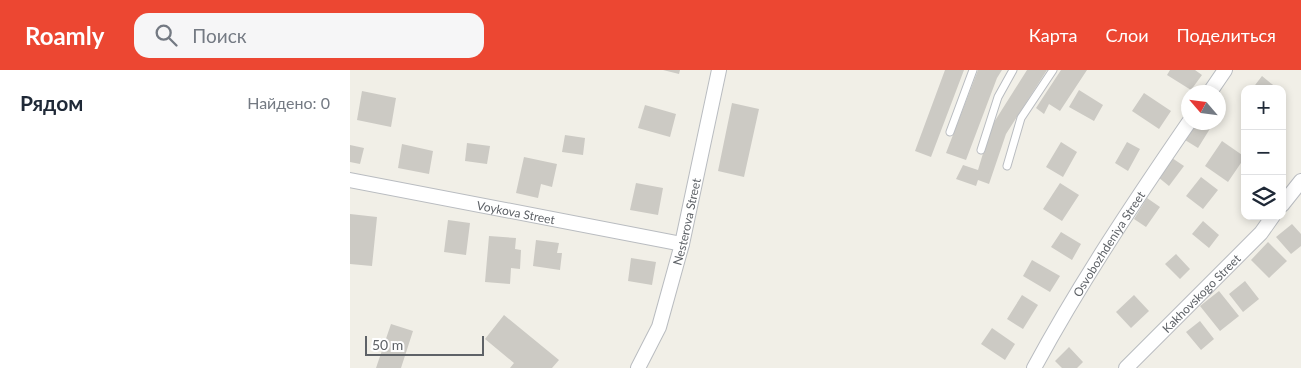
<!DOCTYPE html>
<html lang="ru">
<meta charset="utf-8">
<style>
:root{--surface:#fff;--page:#f6f6f7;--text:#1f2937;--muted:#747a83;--line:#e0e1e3;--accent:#ec4732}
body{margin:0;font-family:Lato,sans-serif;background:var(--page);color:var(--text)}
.controls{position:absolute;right:15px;top:15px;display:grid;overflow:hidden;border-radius:10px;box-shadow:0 2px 8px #0003}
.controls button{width:45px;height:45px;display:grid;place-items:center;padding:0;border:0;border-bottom:1px solid var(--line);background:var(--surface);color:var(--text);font:25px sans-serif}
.compass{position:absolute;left:831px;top:15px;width:45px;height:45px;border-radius:50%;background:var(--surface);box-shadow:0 2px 8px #0003;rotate:298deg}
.scale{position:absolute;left:15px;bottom:12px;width:119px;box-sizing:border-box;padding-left:5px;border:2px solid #5e6267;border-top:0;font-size:14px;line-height:18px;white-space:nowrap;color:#5e6267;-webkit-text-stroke:4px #fff;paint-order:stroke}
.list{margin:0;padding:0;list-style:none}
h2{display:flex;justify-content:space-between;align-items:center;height:65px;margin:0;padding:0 20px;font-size:21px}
h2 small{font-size:16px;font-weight:400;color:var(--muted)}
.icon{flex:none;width:28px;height:28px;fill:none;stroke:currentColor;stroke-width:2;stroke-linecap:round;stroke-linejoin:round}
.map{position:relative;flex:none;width:951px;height:298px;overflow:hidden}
header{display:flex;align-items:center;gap:30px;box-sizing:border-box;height:70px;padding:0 25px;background:var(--accent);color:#fff}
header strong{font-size:24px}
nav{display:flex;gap:28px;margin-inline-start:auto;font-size:18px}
.search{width:350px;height:45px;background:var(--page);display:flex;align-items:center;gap:12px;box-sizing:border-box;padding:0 18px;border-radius:15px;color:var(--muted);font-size:19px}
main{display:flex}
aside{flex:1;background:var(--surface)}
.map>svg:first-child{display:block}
.building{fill:#cccac4}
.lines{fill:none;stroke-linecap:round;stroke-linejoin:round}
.service-casing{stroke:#b9bcc0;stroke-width:9}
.minor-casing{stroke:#b9bcc0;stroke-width:16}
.service{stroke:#fff;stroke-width:7}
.minor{stroke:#fff;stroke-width:14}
.labels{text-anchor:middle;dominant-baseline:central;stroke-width:4.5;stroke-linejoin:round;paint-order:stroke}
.street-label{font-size:12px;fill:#5e6267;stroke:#fff}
</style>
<header>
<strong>Roamly</strong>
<div class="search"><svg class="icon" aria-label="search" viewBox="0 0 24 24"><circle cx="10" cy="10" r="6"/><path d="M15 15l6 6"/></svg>Поиск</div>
<nav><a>Карта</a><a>Слои</a><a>Поделиться</a></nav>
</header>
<main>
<aside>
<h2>Рядом<small>Найдено: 0</small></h2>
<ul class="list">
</ul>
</aside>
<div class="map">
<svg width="951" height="298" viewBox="0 0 951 298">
<rect width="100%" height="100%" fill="#f1efe7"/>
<!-- building -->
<path class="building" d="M313,0H330L329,4Z
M595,0H614L581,87L565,81Z
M628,0H652L647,8L616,90L596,83Z
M677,0H697L656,64L639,114L628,110L626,116L606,109L613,95L628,100L641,57Z
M711,0H737L710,41L699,34L694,44L686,38Z
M820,0H845L852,5L841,20L817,5Z
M912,6L928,19H902Z
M729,20L753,35L744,51L719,37Z
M12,21L46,28L41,57L7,50Z
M794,23L821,41L809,59L782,41Z
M382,33L409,39L394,107L368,101Z
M295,35L326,44L320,67L288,58Z
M846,52H853L861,57L848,78L835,70Z
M215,65L235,68L233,85L212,82Z
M872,71L895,87L878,112L855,96Z
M711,72L727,82L713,107L696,97Z
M777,72L790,79L778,101L765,93Z
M117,73L140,76L137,94L115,91Z
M52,74L83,81L79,104L48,98Z
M0,75L14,78L10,94L0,92Z
M174,87L207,94L202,117L191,114L188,128L166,123Z
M822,88L834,96L819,116L808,107Z
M851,107L868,120L853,139L836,126Z
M286,113L313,118L308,145L280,140Z
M710,113L729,125L712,151L693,139Z
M797,128L810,137L796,157L784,149Z
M0,144L27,147L22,196L0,194Z
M98,150L120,153L116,185L94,182Z
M853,151L869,165L859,178L842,164Z
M942,154L951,164V176L941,184L926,167Z
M711,162L731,174L722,190L701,177Z
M139,166L166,168L165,179L171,180L170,199L161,198L160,214L135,212Z
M186,170L209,173L207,183H212L210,200L183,196Z
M918,172L937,191L919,208L901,190Z
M826,184L840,199L830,209L815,194Z
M281,188L306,192L302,215L278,211Z
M682,190L710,206L700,222L673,206Z
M895,211L909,229L893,242L879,224Z
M869,221L889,246L870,261L850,236Z
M672,225L688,235L673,259L657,249Z
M784,225L799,241L781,258L766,242Z
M154,245L209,290L202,298H160L164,293L135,269Z
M850,251L864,269L851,280L836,262Z
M41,254L63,261L51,298H26Z
M642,258L665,274L655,290L631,274Z
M719,277L733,292L727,298H712L705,291Z"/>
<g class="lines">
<defs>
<path id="service" d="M600,62L623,0
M631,80L648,27L663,0
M657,96L671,48L703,0"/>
<g id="minor">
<path d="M860,22L875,0"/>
<path id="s1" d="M0,110L332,174"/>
<path d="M932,135L951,111"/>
<path id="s2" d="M288,298L309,257L332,174L369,0"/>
<path id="s3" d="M684,298C730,213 784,132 839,52"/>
<path id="s4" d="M776,298L911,163L923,146"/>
</g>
</defs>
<!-- service casing -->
<use href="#service" class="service-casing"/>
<!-- minor casing -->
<use href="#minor" class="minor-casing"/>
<!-- service -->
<use href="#service" class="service"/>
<!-- minor -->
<use href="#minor" class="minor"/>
</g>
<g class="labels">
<!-- street labels -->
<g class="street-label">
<text stroke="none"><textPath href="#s1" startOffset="169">Voykova Street</textPath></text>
<text stroke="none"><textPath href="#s2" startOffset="155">Nesterova Street</textPath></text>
<text stroke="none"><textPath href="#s3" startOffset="145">Osvobozhdeniya Street</textPath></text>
<text stroke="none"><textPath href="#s4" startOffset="106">Kakhovskogo Street</textPath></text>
</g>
</g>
</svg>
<div class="controls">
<button>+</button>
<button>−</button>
<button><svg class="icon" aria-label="layers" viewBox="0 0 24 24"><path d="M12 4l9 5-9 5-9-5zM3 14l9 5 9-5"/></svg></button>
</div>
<svg class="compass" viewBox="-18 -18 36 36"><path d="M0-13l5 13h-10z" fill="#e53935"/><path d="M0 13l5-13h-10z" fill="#747a83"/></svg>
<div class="scale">50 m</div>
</div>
</main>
